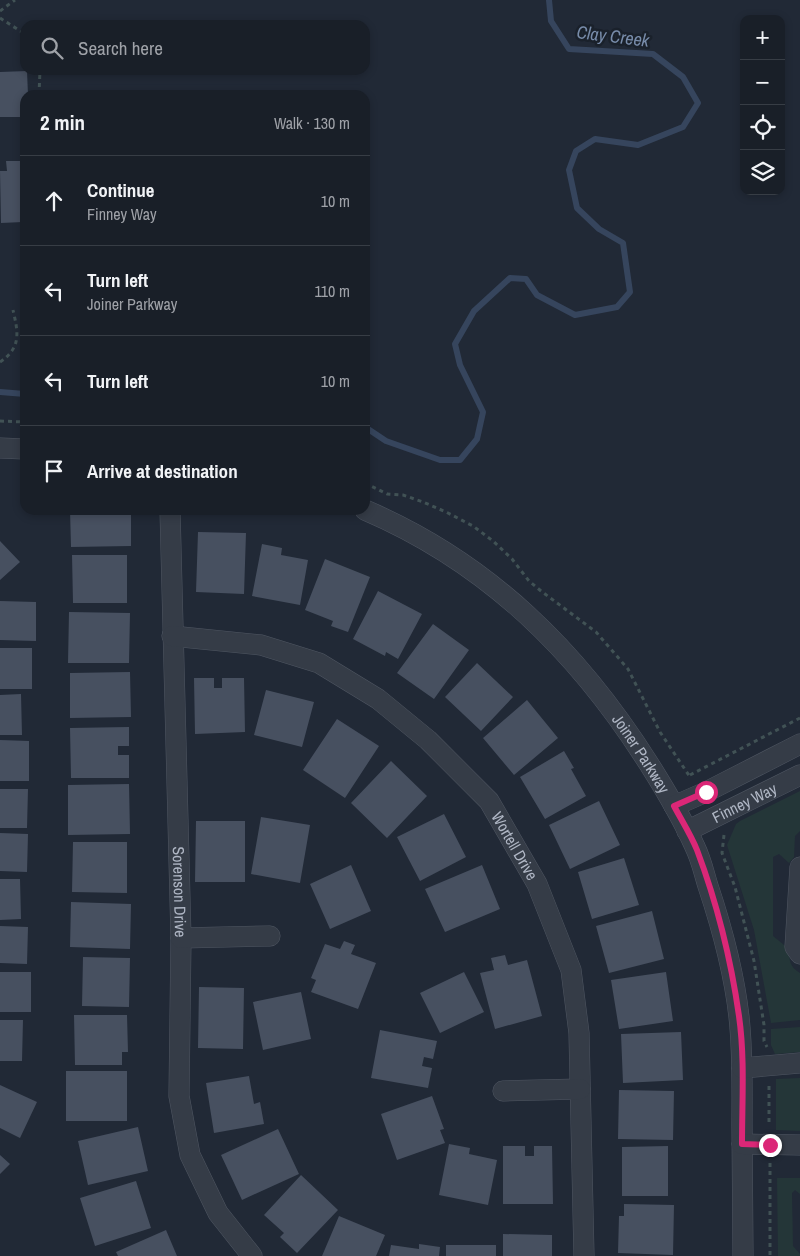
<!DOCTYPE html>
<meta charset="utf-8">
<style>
:root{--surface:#191f28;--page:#222730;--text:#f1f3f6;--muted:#9fa2a8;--line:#373d45}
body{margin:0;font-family:"Archivo Narrow",sans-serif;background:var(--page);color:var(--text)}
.controls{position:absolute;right:15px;top:15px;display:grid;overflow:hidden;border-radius:10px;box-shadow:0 2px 8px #0003}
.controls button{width:45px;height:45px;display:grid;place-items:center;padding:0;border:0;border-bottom:1px solid var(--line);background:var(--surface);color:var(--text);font:25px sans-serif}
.stop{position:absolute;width:15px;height:15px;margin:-11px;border:4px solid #db2777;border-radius:50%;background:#fff}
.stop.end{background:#db2777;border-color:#fff;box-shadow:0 1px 5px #0008}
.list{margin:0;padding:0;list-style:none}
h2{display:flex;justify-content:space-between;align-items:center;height:65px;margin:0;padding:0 20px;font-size:21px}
h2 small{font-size:16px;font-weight:400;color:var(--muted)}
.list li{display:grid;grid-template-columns:32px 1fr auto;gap:15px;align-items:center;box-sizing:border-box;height:90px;padding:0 20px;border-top:1px solid var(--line)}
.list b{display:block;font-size:19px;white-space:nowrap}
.list p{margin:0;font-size:16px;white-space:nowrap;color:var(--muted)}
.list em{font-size:16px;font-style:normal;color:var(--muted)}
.icon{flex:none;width:28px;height:28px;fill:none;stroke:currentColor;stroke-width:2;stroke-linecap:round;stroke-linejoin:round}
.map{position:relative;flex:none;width:800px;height:1256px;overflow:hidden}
.search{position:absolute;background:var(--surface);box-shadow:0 2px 8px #0003;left:20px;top:20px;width:350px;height:55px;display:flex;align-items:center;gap:12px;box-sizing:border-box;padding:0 18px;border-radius:15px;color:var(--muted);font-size:19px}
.panel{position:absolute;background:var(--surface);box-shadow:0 2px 8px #0003;left:20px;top:90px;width:350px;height:425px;border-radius:15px}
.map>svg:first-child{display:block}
.green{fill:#243638}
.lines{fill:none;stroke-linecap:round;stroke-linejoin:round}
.stream{stroke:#36455d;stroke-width:6}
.building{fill:#475060}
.minor-casing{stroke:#4f5662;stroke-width:21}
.path{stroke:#415255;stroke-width:3;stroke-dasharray:4 4;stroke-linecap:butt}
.minor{stroke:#353c47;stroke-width:20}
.route{stroke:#db2777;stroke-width:6}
.labels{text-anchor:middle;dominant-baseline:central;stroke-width:5;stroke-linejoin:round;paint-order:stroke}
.street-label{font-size:16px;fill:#afb6c4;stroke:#1a212b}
.water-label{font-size:18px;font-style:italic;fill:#788caa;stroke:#1a212b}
</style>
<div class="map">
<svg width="800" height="1256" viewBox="0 0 800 1256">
<rect width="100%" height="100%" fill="#212936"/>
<!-- green -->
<path class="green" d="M800,791V831L795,836L794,857L789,863L779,854L773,857V936L789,949C789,961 790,967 800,973V1020L771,1023L754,930L727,845L736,824L740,821Z
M800,1027V1052L775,1054L771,1045V1029Z
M800,1078V1131L776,1130V1079Z
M777,1178H800V1194L795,1190L792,1193L793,1246L800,1254V1256H778Z"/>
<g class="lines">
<!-- stream -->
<path class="stream" d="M0,392L25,394
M365,427L386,441L440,460H460L477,439L483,412L460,365L455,344L474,311L510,278L526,279L537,295L575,315L617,307L630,292L623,243L599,229L577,208L569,170L576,151L595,139L638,145L683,127L698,103L683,77L653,54L569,49L551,21L549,0"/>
</g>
<!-- building -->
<path class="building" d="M27,71L28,95H25V117H0V72Z
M6,161H21L23,222L1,223L0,171H7Z
M70,510H131V546L71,547Z
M198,532L246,533L244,594L196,592Z
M0,541L20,562L0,580Z
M262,544L282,548L281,555L308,560L300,605L252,596Z
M72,555H127V603H73Z
M325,559L370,577L348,632L331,626L333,621L305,610Z
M378,591L422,614L398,659L386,652L385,656L353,639Z
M0,601L36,602V641L0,640Z
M69,612L130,613L129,663H68Z
M433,624L469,650L434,699L397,673Z
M0,648H32V689H0Z
M477,663L513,697L481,731L445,697Z
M130,672L131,717L70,718V673Z
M194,678H214V688H222V678H244L245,732L195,734Z
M266,690L314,702L302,747L254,735Z
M21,694L22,735H0V695Z
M527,700L558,738L514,775L483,738Z
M337,719L379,746L345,798L303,770Z
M129,727V746H118V755H129V778H71L70,728Z
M0,740L29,741V781H0Z
M564,751L574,768L571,769L586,796L545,819L520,777Z
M391,761L427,796L387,838L351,803Z
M129,784L130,834L68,835V785Z
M0,789H28L27,828H0Z
M599,801L620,845L570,869L549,825Z
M444,814L466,857L420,881L397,837Z
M261,817L310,825L300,883L251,874Z
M196,821H245V882H195Z
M0,833L28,834L27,872L0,871Z
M73,842H127V893L72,892Z
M624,858L639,905L592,919L578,872Z
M351,865L371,911L330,929L310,884Z
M482,865L500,909L445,932L425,889Z
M0,879H20L21,919L0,920Z
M71,902L131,904L130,949L70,947Z
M652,911L664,959L609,973L596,926Z
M0,926L28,927L27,964L0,963Z
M344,941L355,945L351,954L376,963L358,1009L311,992L316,980L311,978L325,944L340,949Z
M505,955L508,965L527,960L542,1016L495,1029L480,973L494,970L491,958Z
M83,957L130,958L129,1007L82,1006Z
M0,972H31V1012H0Z
M464,972L484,1012L440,1033L420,993Z
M666,972L673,1021L619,1029L611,980Z
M199,987L244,988L243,1049L198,1048Z
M301,992L311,1039L263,1050L253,1002Z
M74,1015H127L128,1052H122V1065H75Z
M0,1020H23L22,1061H0Z
M380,1030L437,1041L433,1059L424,1057L422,1066L432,1068L428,1088L371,1078Z
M681,1032L683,1080L623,1083L621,1034Z
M66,1071H127V1121H66Z
M249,1076L254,1104L260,1102L264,1124L214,1133L206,1083Z
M0,1085L37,1102L20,1138L0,1128Z
M619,1090L674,1091L673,1140L618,1139Z
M432,1096L444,1129L440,1130L445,1143L397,1160L381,1114Z
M138,1127L148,1171L88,1185L78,1141Z
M278,1129L299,1174L242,1200L221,1155Z
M449,1144L470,1148L469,1154L497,1160L488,1205L439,1195Z
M503,1146H525V1156H534V1146H552L553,1204H503Z
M668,1146V1196H622V1147Z
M0,1155L10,1164L0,1174Z
M301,1175L338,1210L297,1253L280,1237L284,1233L264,1215Z
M136,1181L151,1228L95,1246L80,1198Z
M624,1204L674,1205L673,1255L618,1253L619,1216H624Z
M339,1216L385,1235L376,1256H322Z
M166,1230L177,1256H118L116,1252Z
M503,1234L552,1235V1256H503Z
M419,1244L440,1247L439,1256H389L391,1245L419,1249Z
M446,1245H496V1256H446Z"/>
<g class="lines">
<defs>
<g id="minor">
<path d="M0,448L25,449"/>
<path id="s1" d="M170,510L181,938L179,1096L190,1155L218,1213L252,1256"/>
<path id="s2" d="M365,510C489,563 578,652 649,764C666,791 682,818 695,847C701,859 704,873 708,886C722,928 734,972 739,1017C743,1053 742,1089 742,1125C742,1169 743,1212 743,1256"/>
<path id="s3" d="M172,636L261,645L319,663L378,699L428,740L489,801L537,884L571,970L579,1033L584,1256"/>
<path d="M674,806L706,792L800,744"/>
<path id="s4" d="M687,831L800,775"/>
<path d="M800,867L795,947L800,954"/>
<path d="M181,938L270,936"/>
<path d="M742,1068L800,1063"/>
<path d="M503,1091L580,1089"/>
<path d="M742,1144L800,1145"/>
</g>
</defs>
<!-- minor casing -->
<use href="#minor" class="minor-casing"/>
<!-- path -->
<path class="path" d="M0,11L15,0
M0,18L25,34
M39,95L40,70
M24,248L25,247
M0,362C22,347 18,332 13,310
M0,421L25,422
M365,483L387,494L403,495L423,502L446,512L473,526L493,541L512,559L529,581L541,591L596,632L628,669L660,732L690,777
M690,775L800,718
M724,835L722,853L735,887L754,961L764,1025V1041L767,1047
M769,1086V1124
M770,1163V1256"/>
<!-- minor -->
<use href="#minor" class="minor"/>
</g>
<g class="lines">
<!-- route -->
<path class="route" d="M706,792L674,806C682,821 691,835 697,850C717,903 731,960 739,1016C745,1058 742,1102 742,1144L770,1145"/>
</g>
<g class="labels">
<!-- street labels -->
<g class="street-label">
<text stroke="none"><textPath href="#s2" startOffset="374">Joiner Parkway</textPath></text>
<text stroke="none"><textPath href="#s4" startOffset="64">Finney Way</textPath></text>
<text stroke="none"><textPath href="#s3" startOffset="422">Wortell Drive</textPath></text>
<text stroke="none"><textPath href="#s1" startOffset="382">Sorenson Drive</textPath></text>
</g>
<!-- water labels -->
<g class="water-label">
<text transform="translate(613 36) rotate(7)">Clay Creek</text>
</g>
</g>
</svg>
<div class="controls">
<button>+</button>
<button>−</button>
<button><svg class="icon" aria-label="locate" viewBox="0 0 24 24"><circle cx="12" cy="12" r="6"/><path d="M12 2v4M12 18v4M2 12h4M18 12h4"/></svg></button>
<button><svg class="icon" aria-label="layers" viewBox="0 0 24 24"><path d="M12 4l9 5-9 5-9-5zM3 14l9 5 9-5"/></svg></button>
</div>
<div class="stop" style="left:706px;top:792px"></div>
<div class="stop end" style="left:770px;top:1145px"></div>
<div class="search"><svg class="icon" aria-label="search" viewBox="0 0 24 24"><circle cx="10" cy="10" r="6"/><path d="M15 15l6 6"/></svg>Search here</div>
<section class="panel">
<h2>2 min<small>Walk · 130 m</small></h2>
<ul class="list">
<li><svg class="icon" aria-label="ahead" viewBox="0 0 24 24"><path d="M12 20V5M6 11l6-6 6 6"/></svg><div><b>Continue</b><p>Finney Way</p></div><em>10 m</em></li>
<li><svg class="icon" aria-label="left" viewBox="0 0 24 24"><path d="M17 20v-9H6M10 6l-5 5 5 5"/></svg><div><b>Turn left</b><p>Joiner Parkway</p></div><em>110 m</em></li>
<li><svg class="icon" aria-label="left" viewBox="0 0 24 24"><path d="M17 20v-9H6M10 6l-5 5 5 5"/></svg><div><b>Turn left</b></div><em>10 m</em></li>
<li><svg class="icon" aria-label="arrive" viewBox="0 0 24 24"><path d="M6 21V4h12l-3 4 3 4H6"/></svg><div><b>Arrive at destination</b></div></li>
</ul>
</section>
</div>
